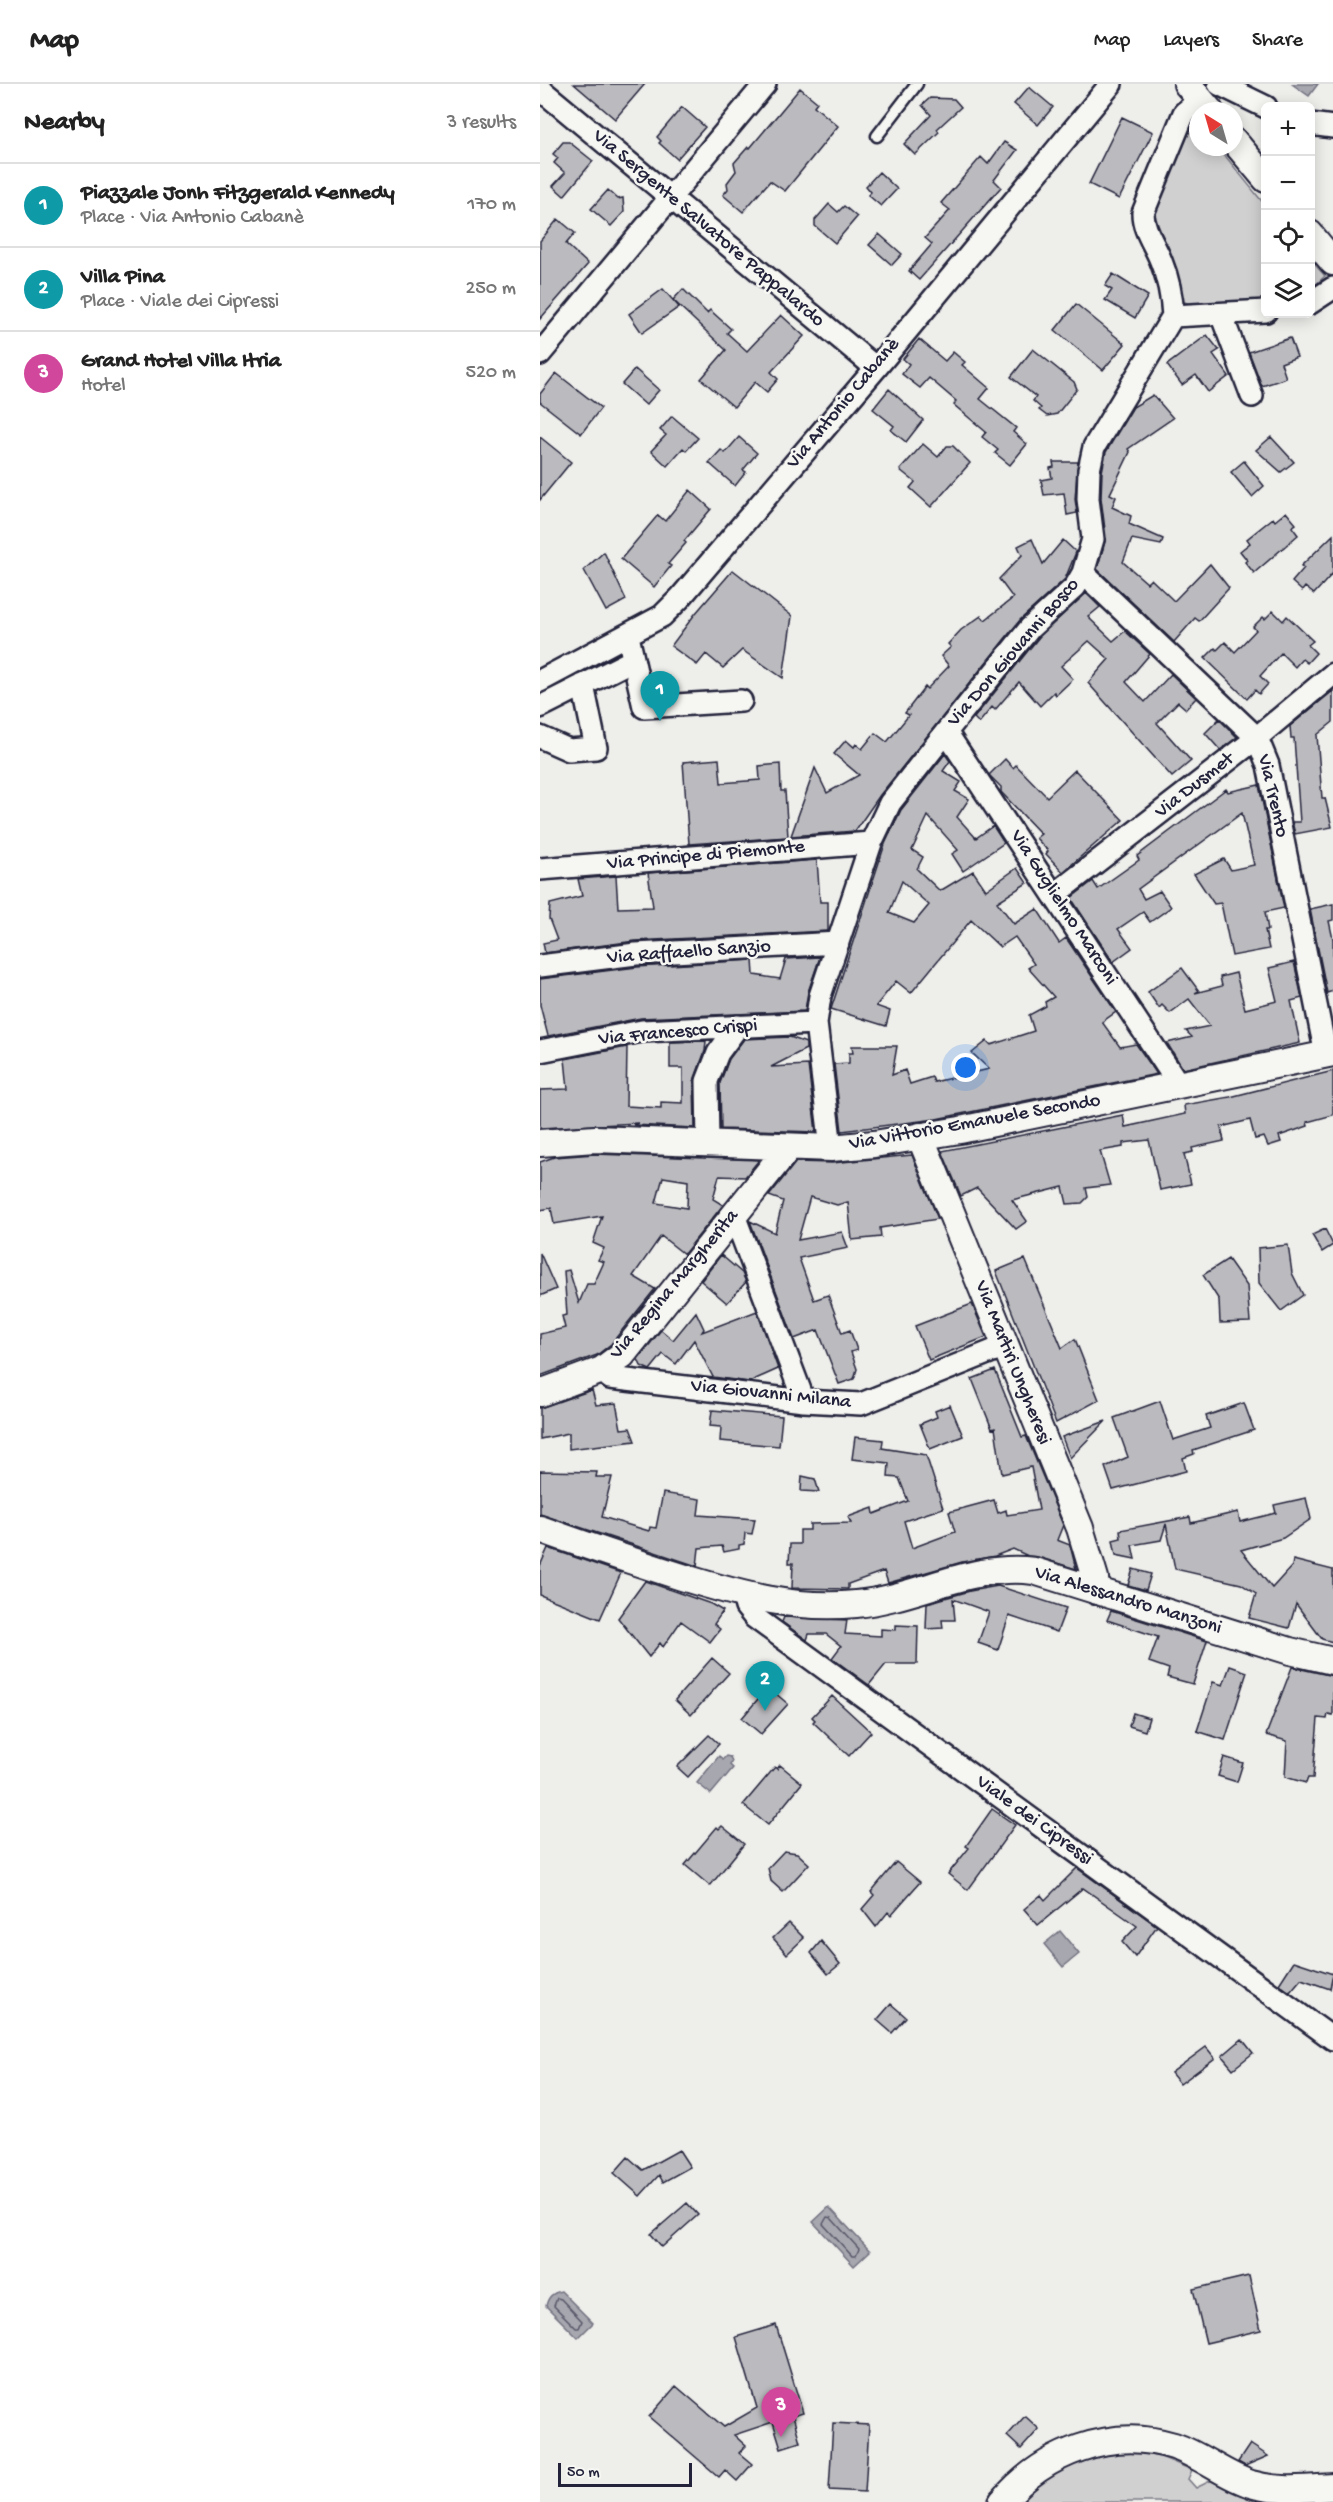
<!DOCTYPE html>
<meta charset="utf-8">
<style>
:root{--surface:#fff;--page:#f6f6f6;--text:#222;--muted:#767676;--line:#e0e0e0;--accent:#ea580c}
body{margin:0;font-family:"Gochi Hand",sans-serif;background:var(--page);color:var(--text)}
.controls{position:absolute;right:18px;top:18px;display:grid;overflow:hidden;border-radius:9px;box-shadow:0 3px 15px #0003}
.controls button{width:54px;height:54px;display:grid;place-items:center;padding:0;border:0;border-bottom:2px solid var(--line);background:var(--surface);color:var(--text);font:30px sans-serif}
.compass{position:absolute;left:649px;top:18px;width:54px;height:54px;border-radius:50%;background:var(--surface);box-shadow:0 3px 15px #0003;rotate:323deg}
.scale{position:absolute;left:18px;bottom:15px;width:134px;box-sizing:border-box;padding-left:6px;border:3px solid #22223b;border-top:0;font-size:16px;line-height:21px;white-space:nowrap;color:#22223b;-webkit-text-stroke:4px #f6f6f2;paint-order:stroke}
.you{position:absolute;left:426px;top:984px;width:21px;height:21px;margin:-15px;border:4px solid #fff;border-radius:50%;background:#1a73e8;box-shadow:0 0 0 9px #1a73e833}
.badge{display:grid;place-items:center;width:39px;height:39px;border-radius:50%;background:var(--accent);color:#fff;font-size:20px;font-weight:700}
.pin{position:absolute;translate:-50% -50px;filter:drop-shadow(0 2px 3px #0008)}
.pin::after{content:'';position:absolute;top:32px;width:21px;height:18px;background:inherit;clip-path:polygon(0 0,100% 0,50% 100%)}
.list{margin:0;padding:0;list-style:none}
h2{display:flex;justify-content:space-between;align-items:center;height:78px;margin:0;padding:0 24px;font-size:26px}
h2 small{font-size:20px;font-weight:400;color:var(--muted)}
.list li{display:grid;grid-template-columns:39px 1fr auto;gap:18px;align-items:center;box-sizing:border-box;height:84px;padding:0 24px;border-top:2px solid var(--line)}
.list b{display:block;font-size:22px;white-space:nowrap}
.list p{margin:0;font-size:20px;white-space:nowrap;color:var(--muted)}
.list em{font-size:20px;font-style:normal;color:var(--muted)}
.icon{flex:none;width:33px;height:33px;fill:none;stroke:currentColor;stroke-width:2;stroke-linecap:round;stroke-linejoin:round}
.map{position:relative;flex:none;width:793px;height:2418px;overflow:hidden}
header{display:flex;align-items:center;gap:36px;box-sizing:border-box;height:84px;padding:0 30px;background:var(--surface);border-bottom:2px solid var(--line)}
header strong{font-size:28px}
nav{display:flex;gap:33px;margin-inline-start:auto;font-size:21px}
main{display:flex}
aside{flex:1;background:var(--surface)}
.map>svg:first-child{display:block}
.green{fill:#d0d0d1;stroke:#797986;stroke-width:1.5}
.water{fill:#a7a7af;stroke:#727281;stroke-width:1.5}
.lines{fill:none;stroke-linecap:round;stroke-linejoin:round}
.shore{stroke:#575769;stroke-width:1.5}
.building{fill:#bbbbbf;stroke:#22223b;stroke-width:1.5;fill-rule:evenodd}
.service-casing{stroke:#22223b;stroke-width:15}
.minor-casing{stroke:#22223b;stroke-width:26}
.tertiary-casing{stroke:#22223b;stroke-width:30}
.service{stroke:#f6f6f2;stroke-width:10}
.minor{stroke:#f6f6f2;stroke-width:21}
.tertiary{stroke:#f6f6f2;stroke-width:26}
.labels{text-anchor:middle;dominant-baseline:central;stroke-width:5;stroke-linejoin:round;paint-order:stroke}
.street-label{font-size:20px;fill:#22223b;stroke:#f6f6f2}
</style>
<header>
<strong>Map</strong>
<nav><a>Map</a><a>Layers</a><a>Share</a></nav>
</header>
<main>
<aside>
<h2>Nearby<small>3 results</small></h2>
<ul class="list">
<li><span class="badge" style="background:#0f9aa8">1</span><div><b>Piazzale Jonh Fitzgerald Kennedy</b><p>Place · Via Antonio Cabanè</p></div><em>170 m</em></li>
<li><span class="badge" style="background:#0f9aa8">2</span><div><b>Villa Pina</b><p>Place · Viale dei Cipressi</p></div><em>250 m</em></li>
<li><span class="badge" style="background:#d1479c">3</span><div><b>Grand Hotel Villa Itria</b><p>Hotel</p></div><em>520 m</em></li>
</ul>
</aside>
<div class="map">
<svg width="793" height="2418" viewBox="0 0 793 2418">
<rect width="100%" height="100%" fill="#eeeeeb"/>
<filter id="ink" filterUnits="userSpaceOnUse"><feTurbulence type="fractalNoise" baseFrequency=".0167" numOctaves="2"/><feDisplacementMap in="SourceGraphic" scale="12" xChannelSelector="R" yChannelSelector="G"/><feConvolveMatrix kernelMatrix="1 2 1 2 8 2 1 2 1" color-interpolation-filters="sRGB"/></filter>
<g filter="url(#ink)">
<!-- green -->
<path class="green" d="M658,39V63H678L725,121V216L653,221L642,217L639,212L612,133L647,42Z
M770,175L785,192L770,206Z
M588,2367L621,2373L652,2386L648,2395L656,2404L672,2396L714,2417L731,2418H481C510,2384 545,2371 588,2367Z"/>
<!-- water -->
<path class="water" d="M752,0H778L769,12Z
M179,1672L183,1675L186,1672L190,1673L192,1677L190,1681L193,1684L171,1710L157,1699Z
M520,1847L539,1870L523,1883L504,1860Z
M289,2123L330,2167L314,2182L273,2138Z
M21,2207L53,2239L38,2254L6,2222C8,2213 12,2209 21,2207Z"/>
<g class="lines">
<!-- shore -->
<path class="shore" d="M287,2133L291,2134L319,2165L316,2172H312L283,2140Z
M17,2214L21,2215L42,2237L39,2244H36L14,2222Z"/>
</g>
<!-- building -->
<path class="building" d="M34,0H105L75,35Z
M489,3L513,23L498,41L474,20Z
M260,4L277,18L274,22L298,42L245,107L230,97L203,128L183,111L188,105L187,99L196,87L194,79L208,63L210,64Z
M390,14L414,15L421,23L397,45L399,48L375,71L364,60L391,31L382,21Z
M142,23L165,43L137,75L119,59L121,57L117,53Z
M582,33L613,48L579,115L549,100Z
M23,58H29L53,77L24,112L13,102L25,89L14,79L18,74L13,70Z
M464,58L477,66L454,96L461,103L379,196L369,187L392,160L385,154L410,126L401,119L441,73L448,80Z
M339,88L357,105L341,122L328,111L331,108L326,102Z
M68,106L78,115L83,114L84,128L71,142L51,125Z
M289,120L298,128L304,122L317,133L295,159L275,142V136Z
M18,135L35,149L26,160L48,180L0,235V157Z
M339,150L362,170L352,181L329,161Z
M573,190L608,212L595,234L565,216L572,206L565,202Z
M123,205L139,223L102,249L89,230Z
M143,205L167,229L170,226L191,245L187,249L207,267L241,231L264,252L231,288L238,295L227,308L215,298L194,323L161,295L186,266L133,216Z
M536,220L585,260L563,286L515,246Z
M667,251L679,266L673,270L689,292L668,308L656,291L642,301L627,281Z
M750,254L757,273L741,279L746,294L722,302L709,268Z
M379,255L405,277L413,268L425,278L422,281L449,304L440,315L476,344L473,348L487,360L470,381L455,369L458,366L442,353L446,348L414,321L416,317L389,294L380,304L362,290L369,280L363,275Z
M493,265L534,298L537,305L517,330L507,332L499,326L501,324L493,317L496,313L471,293Z
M95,285L119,306L106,321L82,300Z
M16,289L61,324L41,350L0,318V310Z
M349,305L383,336L366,358L351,346L354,342L333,325Z
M613,311L633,334L588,365L590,368L570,410L576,413L572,423L591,432L589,440L623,455L621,461L592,455L583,478L607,499L611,495L634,517L670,480L689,504L659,537L655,534L634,558L557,485L566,454L561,414L562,388L566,368L593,323Z
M132,332L158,354L146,367L143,364L127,382L111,367L126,351L120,346Z
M0,353L31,378L0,416Z
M199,353L217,369L203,386L206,388L195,402L169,379L181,366L185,369Z
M731,353L754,378L741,388L716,366Z
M383,360L398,373L407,362H413L430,379L391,423L370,404L375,398L360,386Z
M704,377L724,402L712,413L691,388Z
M513,378H538L535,415L537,429L527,431L524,409L504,411L501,396L512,394L510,384L514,383Z
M150,406L171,425L144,457L146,459L128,480L131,482L114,503L81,475L118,431L125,437Z
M746,428L756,440L752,443L758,451L714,489L705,478L707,476L700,467L710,459L707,455L733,434L735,437Z
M793,451V489L774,510L765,503L762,507L752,498L764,484L761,482Z
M492,455L503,480L523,456L536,468L525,495L480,536L340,711L315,747L251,752L275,684L287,709L319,691L294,670L306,656L314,663L316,660L322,665L335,649L347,658L369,631L365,629L385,603L387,605L409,582L401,572L411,563L408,560L421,546L441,532L445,536L473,514L459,495L482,471L478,462Z
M64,468L86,516L66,527L44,486Z
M193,486L252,532L243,594L202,566L183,584L166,570L157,581L131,562L155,530Z
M546,509L560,523L548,533L573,557L585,547L610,570L586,598L605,618L631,590L656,614L646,625L638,618L617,639L651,677L632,693L548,599L569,575L549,557L521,582L533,595L516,611L514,608L500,622L479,598L455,626L452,623L439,639L434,634L499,553Z
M733,527L743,537L747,532L773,557L768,561L776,569L767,579L762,575L755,583L741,569L720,592L728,600L719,610L715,606L707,615L665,574L675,564L677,566L685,558L695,568L716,546L713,543L723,533L725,535Z
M793,607V638L777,651L782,714H785L792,743L755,750L752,738H760L754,654H751L750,642Z
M679,635L697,653L680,666L665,649Z
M405,670L410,677L403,687L421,698L415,707L429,715L417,733L436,754L453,742L464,759L423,787L412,770L418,766L388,732L372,766L383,773L377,785L400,807L433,787L446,806L477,784L487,799L457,818L474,840L497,825L519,859L526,854L576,928L562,938L580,963L596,960L617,990L396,1035L302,1047L294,980L309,979V969H313L312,962H357L352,991L365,986L370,1000L392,993L394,998L449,985L432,969L447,957L451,961L494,947L489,931L506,922L505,918L514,913L488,884L494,880L475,853L460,863L431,836L371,909L356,897L336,922L350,927L346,942L291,925L345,760L361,726ZM362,797L389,821L374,839L349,829Z
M179,675L181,699L220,696L219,682L240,680L241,707H245L248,753L149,760L143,678Z
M465,675L473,684L476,681L507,713L535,686L583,736L523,788L506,770L508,767L496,754L501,750L461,708V703L449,691Z
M719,701L744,824L725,828L728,846H725L729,865L692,872L681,819L674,820L654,790L684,775L691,786L714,781L702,729L598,805L604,815L620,807L631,823L610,838L603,828L578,845L592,864L573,878L531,814L553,797L558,805L599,776L597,772L686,705L688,708Z
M277,776L280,818H288V847L95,857L5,869L3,859L17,856L9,835L10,820L42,812L38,795L76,792L78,824L113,823L108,789Z
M793,820V836L789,837L793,855V907L787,909L770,825Z
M280,873L268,908L265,927L101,934L8,952L0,921V895L97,883L213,876L214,891L240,895L246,875Z
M754,878L762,914L751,917L760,959L643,985L627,959L652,953L646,947L670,942L649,915L630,929L622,921L619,924L608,908L642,884L659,907L655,909L682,902L680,893L696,889L705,925L737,917L729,884Z
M250,953L266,959V965L231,983L268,981L276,1048L181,1045L180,999L189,975L204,955Z
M166,957L165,967L154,997L155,1044L93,1041L98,1039L0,1044V1006L28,1005L25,975L87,963L86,1022L121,1024V1018L143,1019V984H130V958Z
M793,987V1031L767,1038L768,1042L739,1052L741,1058L728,1062L724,1053L715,1055L710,1036L681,1043L684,1057L652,1064L653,1068L644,1070L651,1100L620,1106L609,1056L583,1059V1063L560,1067L570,1101L546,1104L548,1113L542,1119L527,1120L523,1103L472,1116L487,1137L476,1145L437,1104L421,1112L402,1067L583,1031L585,1043L645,1030L644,1021L690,1013Z
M55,1070L219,1076L205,1093L179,1092L173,1115L183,1121L144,1170L121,1152L93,1192L115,1205L71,1260L57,1271L0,1292V1250L25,1244L22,1232L27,1231L24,1187L29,1186L39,1219L47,1200H54L64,1178L58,1176L64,1164L53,1159L62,1132L14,1140L11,1124L0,1126V1078L14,1073ZM123,1093L148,1097L147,1124L116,1119Z
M372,1071L398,1135L340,1144L341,1153L312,1156L308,1118L297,1121L270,1113L258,1156L302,1148L308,1164L259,1174L274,1216L288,1211L302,1249L310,1246L317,1266L311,1268L317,1285L314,1295L299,1300L278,1246L254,1255L210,1137L235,1149L243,1117L229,1112L256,1078L292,1079Z
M785,1145L793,1161L782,1168L772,1151Z
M748,1161L752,1189L763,1211L741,1227L719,1199L718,1164Z
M0,1169L16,1205L0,1212Z
M181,1171L202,1189L206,1198L187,1219L161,1197Z
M485,1175L522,1264L535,1255L559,1316L516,1339L456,1187Z
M688,1175L707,1202L710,1238L680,1239L679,1216L663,1191Z
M432,1220L446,1253L389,1276L375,1242Z
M217,1227L238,1285L209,1298L173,1293L154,1256L136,1280L123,1270L110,1286L101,1282L98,1275L121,1246L133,1256L156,1228L164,1245L162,1248Z
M455,1286L482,1353L486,1352L523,1441L517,1456L530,1461L536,1485L498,1473L488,1472L473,1465L455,1472L422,1478L348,1499L344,1487L308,1500V1505L252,1504L253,1479H249L250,1460H260V1446H270V1440L311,1439L308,1433L333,1424L334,1430L368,1417L359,1394L348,1393L349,1379L312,1375L315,1353L343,1356L342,1364L386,1371L403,1424L364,1437L372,1464L415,1448L409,1428L454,1416L458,1429L466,1426L467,1431L499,1426L491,1383L462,1390L455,1344L452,1345L432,1295Z
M52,1306L56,1321L76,1319L81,1345L90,1344L95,1357L29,1365V1349L0,1355V1324Z
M620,1317L633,1356L670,1344L666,1332L704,1319L714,1346L653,1366L654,1370L643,1374L646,1387L573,1406L565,1383L588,1373L574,1334Z
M410,1321L423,1352L390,1365L380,1340L397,1333L395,1327Z
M172,1326L242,1332L239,1362L180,1357L181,1343L170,1342Z
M566,1337L530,1374L522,1353Z
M0,1387L57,1388L56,1393H72L62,1433L109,1447L110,1443L116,1444L123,1409L160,1415L158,1431L215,1435L212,1450L205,1449L204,1460L199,1461V1465L184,1468L182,1462L159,1464L157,1482L0,1430Z
M262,1392L275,1395L279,1408L261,1407Z
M766,1414L771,1435L743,1454L701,1466L732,1504L752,1482L753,1476L793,1486V1558L782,1555L756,1520L749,1544L709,1534L716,1510L701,1500L635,1485L626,1440L621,1456L592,1461L595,1475L576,1471L573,1456L581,1454L580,1446L650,1433L651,1439L698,1428L700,1438L736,1429L734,1421Z
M8,1464L81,1489L60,1535L0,1511V1482Z
M593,1485L611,1490L606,1506L588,1501Z
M105,1497L171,1520L183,1527L174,1540L180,1545L170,1558L141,1537L123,1563L120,1559L109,1573L78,1534Z
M458,1502L526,1524L517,1548L469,1532L458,1566L438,1559L449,1528L413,1515L415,1536H402L403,1544L386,1545L387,1519L430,1507Z
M571,1527L667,1557L653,1600L627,1593L629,1585L609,1578L618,1553L567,1536Z
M244,1533L307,1536L305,1550L341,1552V1545L356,1546V1541L378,1542L377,1580H346L329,1601L292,1574L301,1562L286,1550H269L267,1556L242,1538Z
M172,1574L189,1589L151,1631L135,1616Z
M690,1582L707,1588L685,1656L657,1647L673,1598L683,1601Z
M752,1583L793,1592V1631L788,1630L787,1635L778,1634L773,1694H768L766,1699L745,1693L747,1657L726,1651Z
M228,1603L248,1620L221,1650L202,1634Z
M292,1612L331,1648L309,1672L273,1638L275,1636L272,1633Z
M593,1629L609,1634L605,1647L589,1642Z
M169,1651L179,1660L148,1693L137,1683Z
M684,1673L703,1679L697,1698L678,1692Z
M240,1681L262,1699L228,1741L203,1721L235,1683L237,1685Z
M452,1725L475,1741L428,1806L408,1790L429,1764L426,1762Z
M182,1742L204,1760L170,1802L145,1781L177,1743L179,1745Z
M244,1767L257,1769L269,1780L243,1808L231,1797L228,1784Z
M356,1778L380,1798L351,1831L348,1828L336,1843L322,1825L334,1811L331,1808Z
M537,1784L617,1842L595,1873L582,1858L597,1842L543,1804L498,1841L484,1825L501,1811L505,1816Z
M249,1839L264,1854L247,1870L233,1854Z
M281,1857L300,1880L288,1890L271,1869Z
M754,1877L793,1890L790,1905L761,1895L750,1908L739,1900Z
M351,1920L366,1933L352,1949L337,1936Z
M702,1955L713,1969L693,1985L682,1972Z
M666,1963L675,1974L640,2000L631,1989Z
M139,2066L150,2083L123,2098L119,2091L100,2112L74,2089L88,2073L103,2086Z
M147,2119L158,2131L122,2163L111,2150Z
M709,2192L721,2246L666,2259L653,2205Z
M236,2241L263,2329L253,2332L260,2358L241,2364L233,2338L194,2351L206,2362L199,2369L212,2380L197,2397L185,2386L179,2393L109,2333L136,2302L184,2343L217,2324L196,2253Z
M485,2332L499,2345L481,2365L467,2352Z
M293,2339L329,2341L325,2408L289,2406Z
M710,2360L728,2372L705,2382L698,2378Z"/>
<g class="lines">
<defs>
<path id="service" d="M337,52L377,0"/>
<path id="minor" d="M679,0L726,23
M0,5L336,284
M770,40L793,43
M770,219L793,204
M681,230L712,312
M633,232L726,227
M0,270L225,0
M543,489L717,654L728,681L786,971
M88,552L104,623L201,617
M0,597L122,532L140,514L336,284L571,0
M0,623L93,576
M406,648L639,1001
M0,653L29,666L56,664L43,601
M0,785L331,759
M514,811L709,660L793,590
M0,882L96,870L298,859
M0,967L102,947L276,939
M168,1060L167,997L178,969L198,942
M291,1064L276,939L280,912L331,759L350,719L406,648L490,544L535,503L543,489L553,455L548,415L549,386L554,363L633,232C632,214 628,194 621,177C615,161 603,146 603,129L644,29L660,16
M194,1131L264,1317
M62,1286L70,1294L264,1317L321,1320L465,1262
M203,1512L206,1523L214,1533L793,1955"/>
<path id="tertiary" d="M647,0L670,27
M694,57L726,95
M770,150L793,178
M380,1052L540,1444L555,1494L556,1507
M0,1059L55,1055L291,1064L334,1060L420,1046L793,969
M0,1309L62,1286L82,1271L248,1064
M0,1445C47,1462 95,1478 142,1493C200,1511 255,1526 316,1520C378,1514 431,1479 494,1487L750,1567L793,1577
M462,2418C503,2369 571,2342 634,2362C661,2371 683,2391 711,2400C738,2408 765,2405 793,2403"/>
</defs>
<!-- service casing -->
<use href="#service" class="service-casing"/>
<!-- minor casing -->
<use href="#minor" class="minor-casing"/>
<!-- tertiary casing -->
<use href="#tertiary" class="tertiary-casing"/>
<!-- service -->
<use href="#service" class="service"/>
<!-- minor -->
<use href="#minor" class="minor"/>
<!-- tertiary -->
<use href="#tertiary" class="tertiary"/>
</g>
</g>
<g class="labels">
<!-- street labels -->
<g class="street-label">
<text transform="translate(168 145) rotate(40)">Via Sergente Salvatore Pappalardo</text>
<text transform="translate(304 320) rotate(-50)">Via Antonio Cabanè</text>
<text transform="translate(474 569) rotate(-49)">Via Don Giovanni Bosco</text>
<text transform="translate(655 702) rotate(-38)">Via Dusmet</text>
<text transform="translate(732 712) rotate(77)">Via Trento</text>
<text transform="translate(166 772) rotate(-5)">Via Principe di Piemonte</text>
<text transform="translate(523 824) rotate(57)">Via Guglielmo Marconi</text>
<text transform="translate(149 869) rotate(-4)">Via Raffaello Sanzio</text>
<text transform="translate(138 949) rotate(-5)">Via Francesco Crispi</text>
<text transform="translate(435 1039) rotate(-10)">Via Vittorio Emanuele Secondo</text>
<text transform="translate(135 1201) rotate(-50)">Via Regina Margherita</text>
<text transform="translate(472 1279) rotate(68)">Via Martiri Ungheresi</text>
<text transform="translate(231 1311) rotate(6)">Via Giovanni Milana</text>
<text transform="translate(588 1517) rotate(17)">Via Alessandro Manzoni</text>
<text transform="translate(494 1737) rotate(36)">Viale dei Cipressi</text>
</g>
</g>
</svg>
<div class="controls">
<button>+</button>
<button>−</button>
<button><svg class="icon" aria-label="locate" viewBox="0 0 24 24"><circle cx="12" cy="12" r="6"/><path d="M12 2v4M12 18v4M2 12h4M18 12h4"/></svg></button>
<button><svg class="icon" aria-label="layers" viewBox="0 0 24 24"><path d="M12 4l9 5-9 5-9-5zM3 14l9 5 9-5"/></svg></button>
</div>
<svg class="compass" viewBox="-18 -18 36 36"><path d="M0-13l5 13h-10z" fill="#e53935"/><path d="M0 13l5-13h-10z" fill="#767676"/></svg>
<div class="scale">50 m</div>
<div class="you"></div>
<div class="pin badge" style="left:120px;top:637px;background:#0f9aa8">1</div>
<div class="pin badge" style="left:225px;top:1627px;background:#0f9aa8">2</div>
<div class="pin badge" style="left:241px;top:2353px;background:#d1479c">3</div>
</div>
</main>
